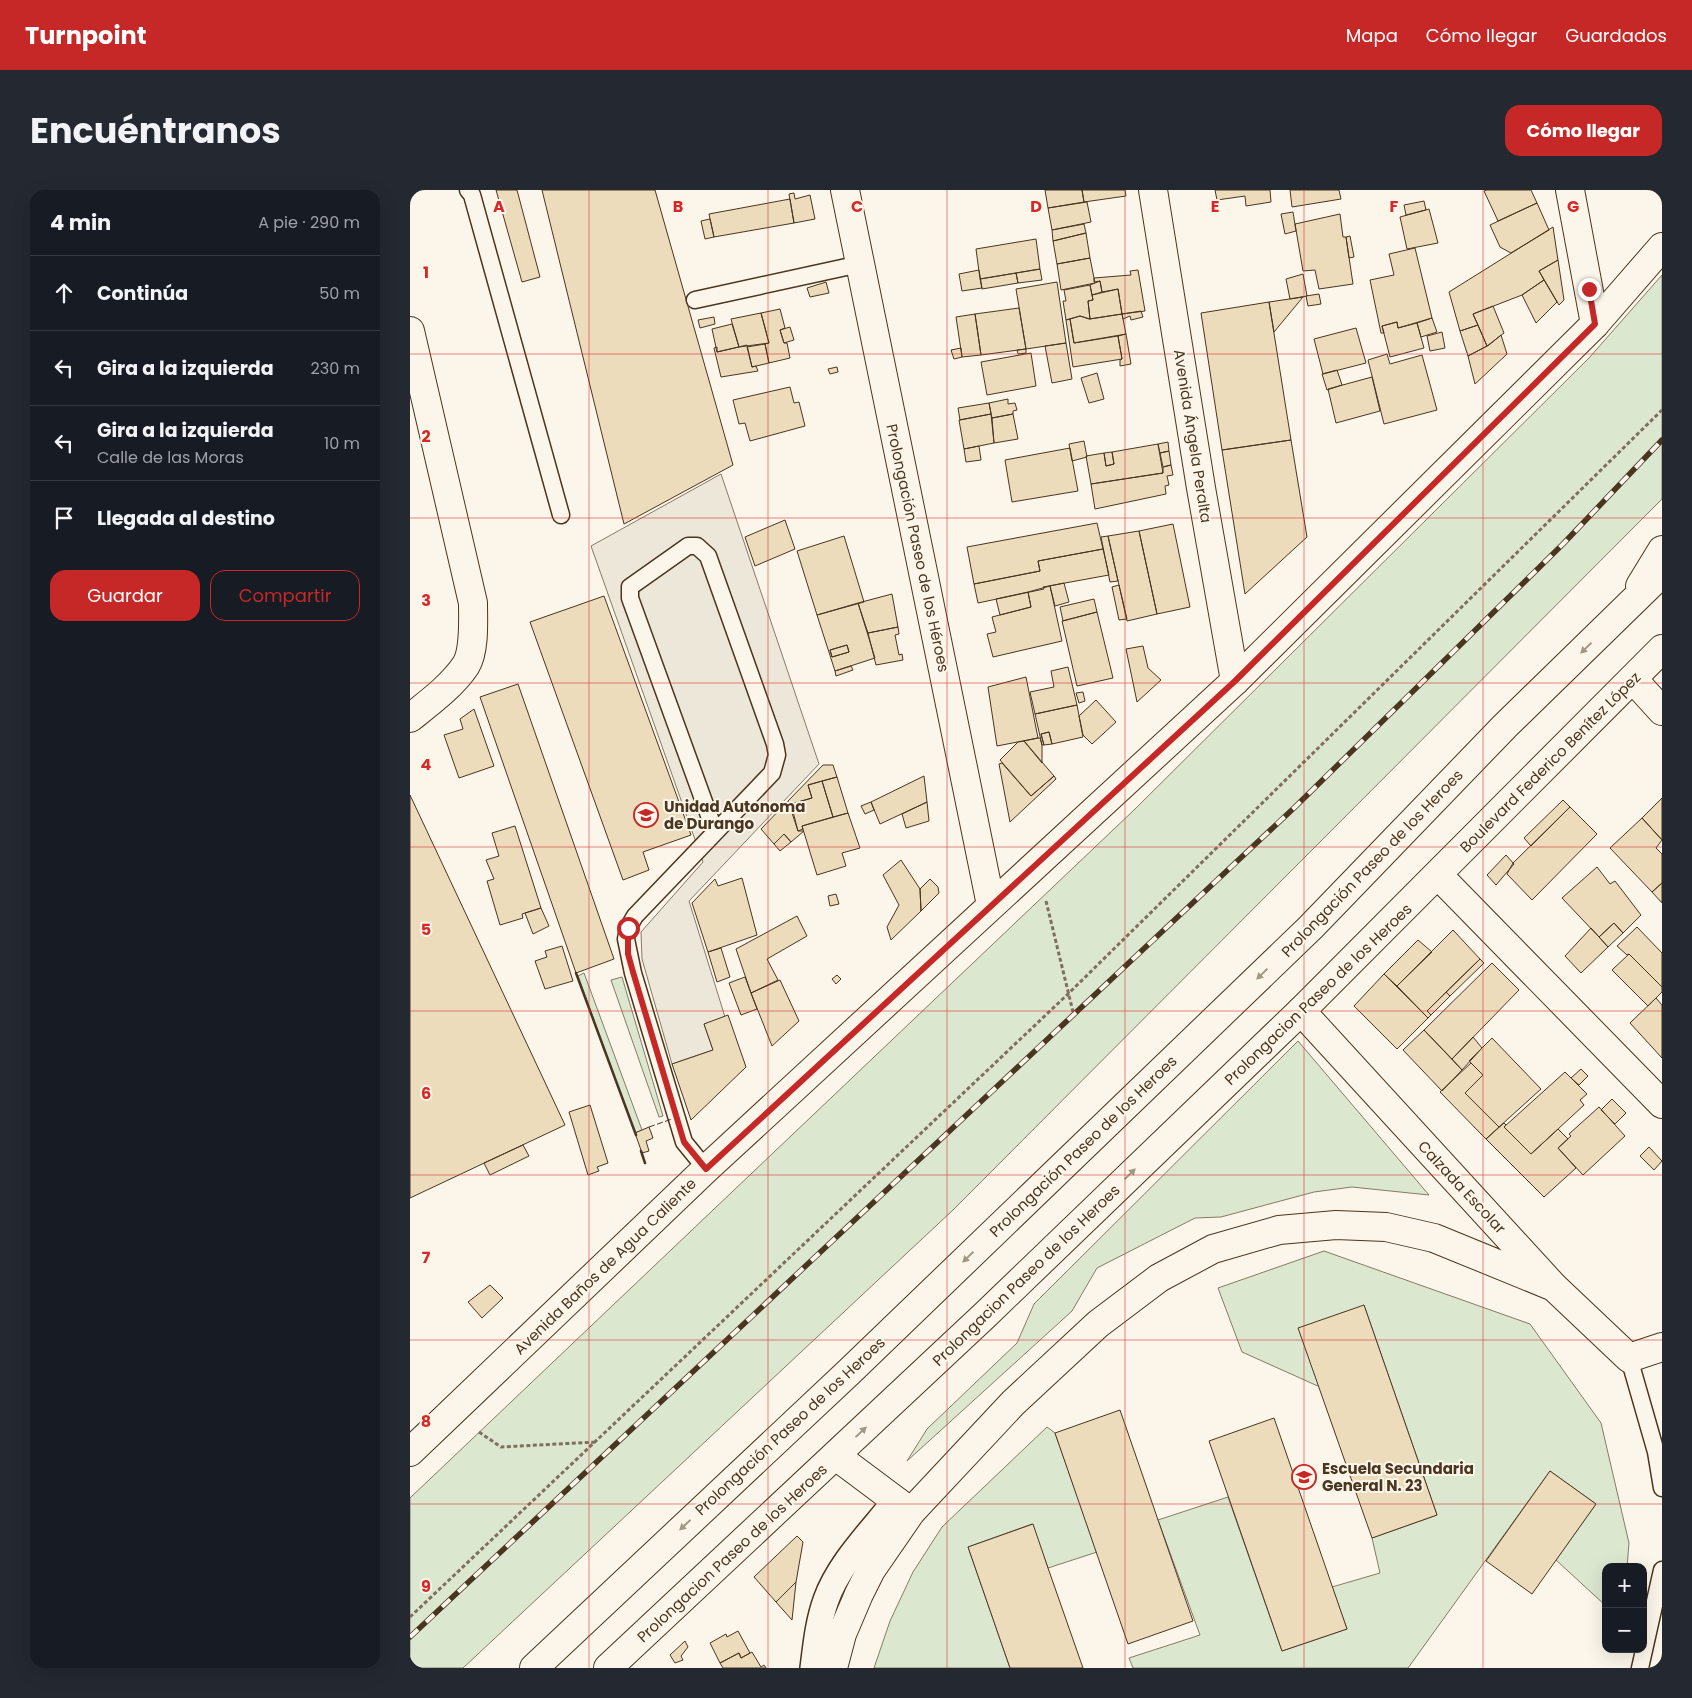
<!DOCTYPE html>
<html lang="es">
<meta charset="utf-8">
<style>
:root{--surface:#171b24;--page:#242831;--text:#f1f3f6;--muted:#9ea1a6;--line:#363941;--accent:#c62828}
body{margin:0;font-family:Poppins,sans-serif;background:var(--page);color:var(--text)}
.controls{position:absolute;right:15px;bottom:15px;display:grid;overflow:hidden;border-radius:10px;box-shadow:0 5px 20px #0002}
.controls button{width:45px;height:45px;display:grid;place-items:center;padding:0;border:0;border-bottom:1px solid var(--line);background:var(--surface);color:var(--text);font:25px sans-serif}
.stop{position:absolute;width:15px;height:15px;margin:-11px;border:4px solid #c62828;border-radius:50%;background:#fff}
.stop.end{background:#c62828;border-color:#fff;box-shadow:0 1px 5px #0008}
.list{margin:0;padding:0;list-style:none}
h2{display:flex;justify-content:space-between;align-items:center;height:65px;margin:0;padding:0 20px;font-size:21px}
h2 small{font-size:16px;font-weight:400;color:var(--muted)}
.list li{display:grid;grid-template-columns:32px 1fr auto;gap:15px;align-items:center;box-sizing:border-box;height:75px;padding:0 20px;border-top:1px solid var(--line)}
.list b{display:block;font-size:19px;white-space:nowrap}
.list p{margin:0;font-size:16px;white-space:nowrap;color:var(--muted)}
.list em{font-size:16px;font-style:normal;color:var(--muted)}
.actions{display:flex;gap:10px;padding:15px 20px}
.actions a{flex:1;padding:11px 0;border:1px solid var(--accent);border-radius:15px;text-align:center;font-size:18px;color:var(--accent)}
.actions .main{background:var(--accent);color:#fff}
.icon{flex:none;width:28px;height:28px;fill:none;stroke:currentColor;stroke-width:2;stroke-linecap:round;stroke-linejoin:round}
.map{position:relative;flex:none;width:1252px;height:1478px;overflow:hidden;border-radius:15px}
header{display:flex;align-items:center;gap:30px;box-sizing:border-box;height:70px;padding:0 25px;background:var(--accent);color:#fff}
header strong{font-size:24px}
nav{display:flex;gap:28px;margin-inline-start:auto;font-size:18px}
.intro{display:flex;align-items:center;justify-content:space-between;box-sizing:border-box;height:120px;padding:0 30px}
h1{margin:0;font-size:35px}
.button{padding:12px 22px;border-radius:15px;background:var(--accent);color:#fff;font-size:18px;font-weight:700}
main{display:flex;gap:30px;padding:0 30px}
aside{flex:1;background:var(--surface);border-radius:15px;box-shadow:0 5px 20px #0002}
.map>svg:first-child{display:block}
.green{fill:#dce7d0;stroke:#887966}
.parking{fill:#ede7d9;stroke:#887966}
.building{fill:#ecdcbc;stroke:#4a3520;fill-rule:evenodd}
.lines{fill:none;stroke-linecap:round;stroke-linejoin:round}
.service-casing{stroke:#4a3520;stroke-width:19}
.pedestrian-casing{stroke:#4a3520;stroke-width:28}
.minor-casing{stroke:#4a3520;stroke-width:30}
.tertiary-casing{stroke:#4a3520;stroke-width:30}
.primary-casing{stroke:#4a3520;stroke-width:30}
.path{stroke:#7f6f5c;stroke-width:3;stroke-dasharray:4 2.5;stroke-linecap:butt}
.service{stroke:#fbf6e9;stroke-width:16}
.pedestrian{stroke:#fbf6e9;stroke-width:25}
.minor{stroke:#fbf6e9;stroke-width:28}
.tertiary{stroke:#fbf6e9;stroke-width:28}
.primary{stroke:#fbf6e9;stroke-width:28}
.rail-casing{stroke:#4a3520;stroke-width:5.5}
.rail{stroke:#fbf6e9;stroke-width:4;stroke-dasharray:11;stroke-linecap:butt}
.fence{stroke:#4a3520;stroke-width:1;stroke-dasharray:6 2.5;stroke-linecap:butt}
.wall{stroke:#4a3520;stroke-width:2.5}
.oneway{fill:#a29684}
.route{stroke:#c62828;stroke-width:6}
.grid{fill:none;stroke:#d62828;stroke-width:1;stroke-opacity:0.55}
.labels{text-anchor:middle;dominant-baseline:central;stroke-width:4;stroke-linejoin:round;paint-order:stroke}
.street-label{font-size:15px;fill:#4a3520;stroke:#fbf6e9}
.poi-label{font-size:15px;font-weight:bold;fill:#4a3520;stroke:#fbf6e9;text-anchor:start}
.grid-label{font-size:16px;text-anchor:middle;font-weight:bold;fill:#d62828;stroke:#fbf6e9;stroke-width:4;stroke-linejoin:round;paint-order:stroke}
</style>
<header>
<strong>Turnpoint</strong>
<nav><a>Mapa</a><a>Cómo llegar</a><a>Guardados</a></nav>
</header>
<div class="intro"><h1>Encuéntranos</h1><a class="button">Cómo llegar</a></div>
<main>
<aside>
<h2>4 min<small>A pie · 290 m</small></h2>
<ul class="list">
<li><svg class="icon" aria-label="ahead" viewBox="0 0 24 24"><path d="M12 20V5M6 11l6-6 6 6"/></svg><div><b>Continúa</b></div><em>50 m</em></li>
<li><svg class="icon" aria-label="left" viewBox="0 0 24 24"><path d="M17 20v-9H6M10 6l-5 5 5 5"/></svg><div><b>Gira a la izquierda</b></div><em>230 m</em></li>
<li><svg class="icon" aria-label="left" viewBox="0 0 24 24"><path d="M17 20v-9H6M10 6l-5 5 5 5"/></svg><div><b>Gira a la izquierda</b><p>Calle de las Moras</p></div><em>10 m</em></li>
<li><svg class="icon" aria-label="arrive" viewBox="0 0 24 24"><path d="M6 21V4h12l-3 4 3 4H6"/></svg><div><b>Llegada al destino</b></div></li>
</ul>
<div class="actions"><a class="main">Guardar</a><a>Compartir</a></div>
</aside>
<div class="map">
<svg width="1252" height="1478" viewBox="0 0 1252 1478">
<rect width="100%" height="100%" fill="#fbf6e9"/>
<!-- green -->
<path class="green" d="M1252,85V309L543,1020L53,1478H0V1308L724,620L1179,168Z
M174,783L232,940L225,943L168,786Z
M212,787L253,926L249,927L201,790Z
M888,851L1019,1005L942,997L904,1002L811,1027L785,1028L687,1078L662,1121L497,1271L517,1239L607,1153L624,1114Z
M914,1061L1120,1134L1191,1233L1219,1353L1217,1377H1196V1416L1146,1370L1186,1314L1140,1281L998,1478H723L719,1468L790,1445L748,1330L818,1307L872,1461L937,1439L922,1397L970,1383L962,1348L1027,1325L954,1115L910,1197L832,1162L808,1098Z
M637,1237L645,1243L687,1362L638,1378L622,1334L558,1357L600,1478H464L480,1431L503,1382L532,1337Z"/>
<!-- parking -->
<path class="parking" d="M311,284L409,574L279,711L315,827L294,834L303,860L262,874L232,769L231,742L293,672L181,356Z"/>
<!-- building -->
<path class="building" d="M86,0H107L130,87L112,92Z
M132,0H245L323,275L214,334Z
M635,0H672L674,12L638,18Z
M672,0H715L716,6L674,12Z
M805,0H860L861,12L836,16L835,6L807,10Z
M880,0H929L931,9L882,17Z
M1077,0H1121L1127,13L1088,31L1074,1Z
M384,3L385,9L400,5L405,29L384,33L379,4Z
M380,9L384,33L304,47L299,24Z
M1014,11L1016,20L996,25L994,15Z
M677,12L681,32L642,40L638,18Z
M1127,13L1139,40L1101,63L1090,57L1080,35Z
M1019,19L1028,53L997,59L990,27Z
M883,22L886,41L875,44L871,24Z
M930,24L933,47H936L943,94L909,99L905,80L893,81L885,34Z
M300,29L304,47L295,49L291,31Z
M674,34L676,43L643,51L642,40Z
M1143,37L1148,70L1129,81L1134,90L1112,105L1063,124L1068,135L1050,141L1039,102Z
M676,43L680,68L647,74L643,51Z
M940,46L944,67L939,68L936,47Z
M626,49L630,79L570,89L566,59Z
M1005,58L1022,128L988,138L987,132L972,136L974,143H971L960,90L984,85L979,64Z
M680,68L685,93L651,100L647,74Z
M1148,70L1154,110L1149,115L1129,81Z
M630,79L632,90L608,93L606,83Z
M569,80L572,98L552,101L549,84Z
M728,80L735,121L712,124L708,99L692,102L690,91L684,92V88L721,85L720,81Z
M606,83L608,93L572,99L570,89Z
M893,84L897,106L880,109L876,89Z
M1134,90L1147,112L1126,133L1112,105Z
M690,91L692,102L682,105L680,95Z
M416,92L419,103L400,107L397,98Z
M647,92L656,153L616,159L606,99Z
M680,95L683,110L678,111L680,129L670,126L656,130L653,111H656L654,100Z
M708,99L712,124L680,129L678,111L683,110L682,105Z
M909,104L911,114L898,116L896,106Z
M893,107L864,142L859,112Z
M859,112L881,250L812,260L791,123Z
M1083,116L1094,143L1077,156L1063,124Z
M609,118L616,159L571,165L565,124Z
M370,119L375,138L370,140L374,153H377L380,168L359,173L355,154L359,153L351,123Z
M731,121L733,127L721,130L720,126L713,129L712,124Z
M351,123L359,153L329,157L321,129Z
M565,124L571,165L552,167L546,127Z
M712,124L716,144L664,153L660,129L670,126L679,129Z
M304,127L305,134L290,138L288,130Z
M1022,128L1027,142L1011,147L1007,133Z
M660,129L664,153L708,146L712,169L663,177L656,130Z
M987,132L988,138L1007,133L1014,158L980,167L972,136Z
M322,134L329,157L307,162L302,139Z
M1068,135L1077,156L1058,166L1050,141Z
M380,137L384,150L374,153L370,140Z
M946,138L956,173L913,184L904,149Z
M1032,142L1035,158L1020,161L1017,146Z
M716,144L721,174L710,176V170L712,169L708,146Z
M1091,145L1097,164L1065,194L1058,166L1079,155Z
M656,153L662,189L642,193L635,156Z
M355,154L359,173L342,177L337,157Z
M337,155L342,177L346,176L348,181L311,187L304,158L307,157V162Z
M551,158L552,167L544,169L541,160Z
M616,159V163L608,164L607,160Z
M621,163L626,196L577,205L571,172Z
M977,164L980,174L1012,165L1027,220L974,234L958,170Z
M427,177L428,182L420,184L418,179Z
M927,180L932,195L917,200L912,184Z
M687,183L694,209L679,213L671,188Z
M962,187L970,221L926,233L918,199Z
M380,197L384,213L389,212L395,236L340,251L335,233L329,234L323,210Z
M598,209V214L605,213L607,220L603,221V224L582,228L579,213Z
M579,213L581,224L550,230L548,218Z
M581,224L584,253L554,259L549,230Z
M603,224L608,249L584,253L582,228Z
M881,250L897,347L835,404L812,260Z
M674,251L677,267L662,271L659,254Z
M758,252L759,261L750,263L748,254Z
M748,254L753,283L681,294L676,266L694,263L696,276L704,274L702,262Z
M569,256L571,270L556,272L554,259Z
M660,258L668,301L602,312L595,270Z
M759,261L761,275L753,277L750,263Z
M702,262L704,274L696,276L694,263Z
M761,275L763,285L757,286L759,295L755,296L756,304L685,319L681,294L753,283V277Z
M375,330L385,359L345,376L335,347Z
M687,333L693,359L628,371L630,381L564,394L557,357Z
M763,334L780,417L747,424L729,341Z
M729,341L747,424L717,431L698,346Z
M434,346L454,412L407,425L387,361Z
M698,346L708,391L700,392L691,347Z
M693,359L699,385L633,397L634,399L568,413L564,394L630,381L628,371Z
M654,393L659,412L645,416L640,396Z
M709,395L717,429L709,430L702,397Z
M640,396L652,451L583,467L577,444L586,442L582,427L621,417L618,402Z
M618,402L621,417L590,425L586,409Z
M482,404L488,437L458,443L448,413Z
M194,406L281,645L233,662L239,680L213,690L120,432Z
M684,409L687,422L653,431L650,417Z
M448,413L465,468L425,481L407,425ZM437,455L439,462L422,467L420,460Z
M687,422L703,488L667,496L652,431Z
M488,437L489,444L485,445L489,465L492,464L493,470L466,475L458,443Z
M437,455L439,462L422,467L420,460Z
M733,456L738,478L751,490L727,512L716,459Z
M441,476L443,480L426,486L425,481Z
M658,477L667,515L625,524L620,502L644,497L641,481Z
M616,487L628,548L587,556L578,497Z
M108,494L204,769L166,783L70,507Z
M673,502L675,511L669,513L666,503Z
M686,510L706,532L682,554L673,545L669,526Z
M667,515L673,547L642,554L639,542L631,544L634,555H632L625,524Z
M64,519L84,576L49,588L34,545L53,539L50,529Z
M639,542L642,554L634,555L631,544Z
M628,548H630L632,555V573L614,551Z
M614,551L644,586L621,606L590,570L608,552Z
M592,573L621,606L644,586L646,589L600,632L589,574Z
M413,575H423L427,587L398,595L402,608L381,614L378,611Z
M514,586L517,612L470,634L461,612Z
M427,587L438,623L423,627L412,591Z
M412,591L423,627L392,636L393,639L388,641L381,614L402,608L398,595Z
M0,605L155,935L0,1008Z
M1252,608V650L1232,628Z
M1153,610L1160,617L1121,656L1114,648Z
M378,611L388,641H394L381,652L374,644L364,654L351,639Z
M461,612L464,620L455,624L451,616Z
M517,612L519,631L496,638L492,624Z
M1160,617L1187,644L1122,710L1097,684L1103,673Z
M438,623L450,658L432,663L436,676L407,685L392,636Z
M1232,628L1252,650L1246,658L1252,664V693L1242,702L1200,658Z
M105,636L131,718L112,724L113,728L90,735L77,691L84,689L76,670L89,666L82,643Z
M374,644L381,652L370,661L364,654Z
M1096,665L1104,674L1086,695L1077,685Z
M491,670L510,699L511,721L481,750L477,737L489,715L473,685Z
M1187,677L1200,694L1205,691L1231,725L1213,743L1204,733L1189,747L1152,708Z
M332,688L347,745L298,762L282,713L305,689L308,696Z
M520,689L528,697L529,703L511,721L510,699Z
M1252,693V713L1242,702Z
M426,704L429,714L420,716L418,706Z
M131,718L139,736L123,744L115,723Z
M387,726L397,746L357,769L368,790L341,803L326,759Z
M1204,733L1213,743L1198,757L1189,747Z
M1227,737L1252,763V797L1219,764L1217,765L1207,756Z
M1181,738L1198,757L1171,783L1155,766Z
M1043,740L1070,769L1017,821L1021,825L1018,828L987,796Z
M1008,750L1022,762L987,796L974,784Z
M152,756L163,791L135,799L125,771L137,767L135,761Z
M311,758L320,787L307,792L298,762Z
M1219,764L1252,797V802L1238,816L1202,780Z
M1070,769L1074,773L1040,806L1036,802Z
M1082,773L1109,800L1042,869L1014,840Z
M974,784L1018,828L987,859L944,816Z
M427,785L431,789L426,794L422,789Z
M335,787L347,819L331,825L319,793Z
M370,790L389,831L362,856L341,803Z
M1036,802L1040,806L1021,825L1017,821Z
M1246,808L1252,815V868L1220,833Z
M318,825L336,877L281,930L262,874L303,860L294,834Z
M1014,840L1052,880L1032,901L993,860Z
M1063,847L1072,858L1052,880L1042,869Z
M1082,848L1131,899L1089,937L1055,903L1073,885L1059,871Z
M1061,873L1073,885L1055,903L1089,937L1076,949L1030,902Z
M1171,879L1178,886L1169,895L1161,888Z
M1155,882L1177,904L1170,910L1174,915L1121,964L1094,937Z
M1202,909L1216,923L1205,934L1191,920Z
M180,915L198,973L187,977L189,981L178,985L159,922Z
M1189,917L1215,946L1173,985L1148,958L1161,946L1159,944Z
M1094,933L1096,935L1094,937L1121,964L1148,939L1158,949L1148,958L1166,978L1134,1007L1076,949Z
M239,937L243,948L236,951L239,961L232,963L225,943Z
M113,955L119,966L80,985L74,973Z
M1239,957L1252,971L1244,980L1230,966Z
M80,1095L93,1108L72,1128L58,1112Z
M954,1115L1027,1325L962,1348L888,1138Z
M710,1220L783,1431L718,1454L645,1243Z
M864,1228L937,1439L872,1461L799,1251Z
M1140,1281L1186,1314L1122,1404L1076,1371Z
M623,1334L638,1378L673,1478H600L558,1357Z
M387,1346L393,1352L386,1392L366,1412L344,1387Z
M386,1392L382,1430L366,1412Z
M328,1441L340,1463L331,1468L329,1463L310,1473L300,1453L316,1444L317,1447Z
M275,1451L278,1457L271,1466L273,1470L265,1473L260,1465Z
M342,1462L351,1477L354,1475L356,1478H313L310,1473L329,1463L331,1468Z"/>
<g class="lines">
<defs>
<path id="service" d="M58,0L62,5L151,325
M285,110L450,74
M296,979L274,952L223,783L216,749L218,738L225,726L362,583L367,565L365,554L298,366L287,356H278L220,397V408L305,642
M1219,1168L1246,1262L1252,1298
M1230,1478L1252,1380"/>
<path id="pedestrian" d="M403,1478C406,1455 408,1432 416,1410C429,1373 462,1341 486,1310"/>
<path id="minor" d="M743,0L791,298L825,491
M1160,0L1185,134
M0,141L63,413C63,430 65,460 56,475C43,495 19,513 0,528
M1223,489L1252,521
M1029,686L1252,914
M891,821L1144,1097L1219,1168L1252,1157
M426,1266L501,1322
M423,1478L432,1444L449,1404L461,1380L501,1322L603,1213L688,1134L749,1088L803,1059L869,1040L926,1035L976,1037L1024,1048L1144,1097"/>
<path id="tertiary" d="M435,0L581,715
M0,1262L296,979L825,491L1185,134L1252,57"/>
<path id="primary" d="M1230,396L1252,360
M124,1478L439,1182L901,737L1095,536L1252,383
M198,1478L574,1126L891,821L1252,459"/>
</defs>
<!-- service casing -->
<use href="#service" class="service-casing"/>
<!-- pedestrian casing -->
<use href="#pedestrian" class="pedestrian-casing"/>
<!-- minor casing -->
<use href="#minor" class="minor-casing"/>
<!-- tertiary casing -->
<use href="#tertiary" class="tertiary-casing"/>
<!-- primary casing -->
<use href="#primary" class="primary-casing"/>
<!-- path -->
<path class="path" d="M636,711L664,826
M69,1242L91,1257L186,1252
M0,1427L659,803L1252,220"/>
<!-- service -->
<use href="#service" class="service"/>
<!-- pedestrian -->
<use href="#pedestrian" class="pedestrian"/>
<!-- minor -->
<use href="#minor" class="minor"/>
<!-- tertiary -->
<use href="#tertiary" class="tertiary"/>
<!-- primary -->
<use href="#primary" class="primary"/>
<defs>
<path id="rail" d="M0,1447L885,617L1153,354L1252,250"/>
</defs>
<!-- rail casing -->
<use href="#rail" class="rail-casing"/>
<!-- rail -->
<use href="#rail" class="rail"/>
<!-- fence -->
<path class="fence" d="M239,937L262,929"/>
<!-- wall -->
<path class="wall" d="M166,783L226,945
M231,961L235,973"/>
</g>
<!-- one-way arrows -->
<defs><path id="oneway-solid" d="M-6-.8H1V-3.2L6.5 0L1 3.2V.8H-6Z" transform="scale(1.25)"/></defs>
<g class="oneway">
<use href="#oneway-solid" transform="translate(1176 458) rotate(136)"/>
<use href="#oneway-solid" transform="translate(852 784) rotate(136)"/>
<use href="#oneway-solid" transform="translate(720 984) rotate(-44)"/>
<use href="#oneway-solid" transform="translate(558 1067) rotate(136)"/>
<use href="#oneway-solid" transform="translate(451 1242) rotate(-43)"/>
<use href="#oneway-solid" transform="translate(275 1335) rotate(137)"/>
</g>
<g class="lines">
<!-- route -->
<path class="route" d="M218,738V764L223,782L274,952L296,979L825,491L1185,134L1179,99"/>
</g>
<!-- grid -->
<path class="grid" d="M179,0V1478M358,0V1478M537,0V1478M715,0V1478M894,0V1478M1073,0V1478M0,164H1252M0,328H1252M0,493H1252M0,657H1252M0,821H1252M0,985H1252M0,1150H1252M0,1314H1252"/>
<!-- icons -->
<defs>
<symbol id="university-ring" viewBox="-11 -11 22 22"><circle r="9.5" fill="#fbf6e9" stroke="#c62828" stroke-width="1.5"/><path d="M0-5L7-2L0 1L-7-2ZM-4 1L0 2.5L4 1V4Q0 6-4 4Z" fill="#c62828"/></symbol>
<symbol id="school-ring" viewBox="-11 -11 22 22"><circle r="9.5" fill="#fbf6e9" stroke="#c62828" stroke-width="1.5"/><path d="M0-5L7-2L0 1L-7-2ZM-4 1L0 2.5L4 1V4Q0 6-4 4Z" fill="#c62828"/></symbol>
</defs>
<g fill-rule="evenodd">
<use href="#university-ring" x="222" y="611" width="28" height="28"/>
<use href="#school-ring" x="880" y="1273" width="28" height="28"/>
</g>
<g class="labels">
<!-- street labels -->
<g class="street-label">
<text transform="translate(783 246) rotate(81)">Avenida Ángela Peralta</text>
<text transform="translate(508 358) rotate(78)">Prolongación Paseo de los Héroes</text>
<text transform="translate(1140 572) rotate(-45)">Boulevard Federico Benítez López</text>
<text transform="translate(962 673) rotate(-46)">Prolongación Paseo de los Heroes</text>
<text transform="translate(908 804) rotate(-44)">Prolongacion Paseo de los Heroes</text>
<text transform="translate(673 956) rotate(-44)">Prolongación Paseo de los Heroes</text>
<text transform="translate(1052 997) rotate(47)">Calzada Escolar</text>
<text transform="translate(195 1076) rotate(-44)">Avenida Baños de Agua Caliente</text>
<text transform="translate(616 1085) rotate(-44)">Prolongacion Paseo de los Heroes</text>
<text transform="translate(380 1236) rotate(-43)">Prolongación Paseo de los Heroes</text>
<text transform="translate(322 1363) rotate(-43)">Prolongacion Paseo de los Heroes</text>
</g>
<!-- poi labels -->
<g class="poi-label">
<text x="254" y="616">Unidad Autonoma<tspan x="254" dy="17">de Durango</tspan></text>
<text x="912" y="1278">Escuela Secundaria<tspan x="912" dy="17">General N. 23</tspan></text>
</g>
</g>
<g class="grid-label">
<text x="89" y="22">A</text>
<text x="268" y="22">B</text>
<text x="447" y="22">C</text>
<text x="626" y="22">D</text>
<text x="805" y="22">E</text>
<text x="984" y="22">F</text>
<text x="1163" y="22">G</text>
<text x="16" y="88">1</text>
<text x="16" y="252">2</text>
<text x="16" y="416">3</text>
<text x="16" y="580">4</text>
<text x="16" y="745">5</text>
<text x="16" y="909">6</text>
<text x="16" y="1073">7</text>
<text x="16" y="1237">8</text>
<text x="16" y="1402">9</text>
</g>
</svg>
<div class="controls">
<button>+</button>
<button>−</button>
</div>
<div class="stop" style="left:218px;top:738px"></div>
<div class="stop end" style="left:1179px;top:99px"></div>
</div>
</main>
